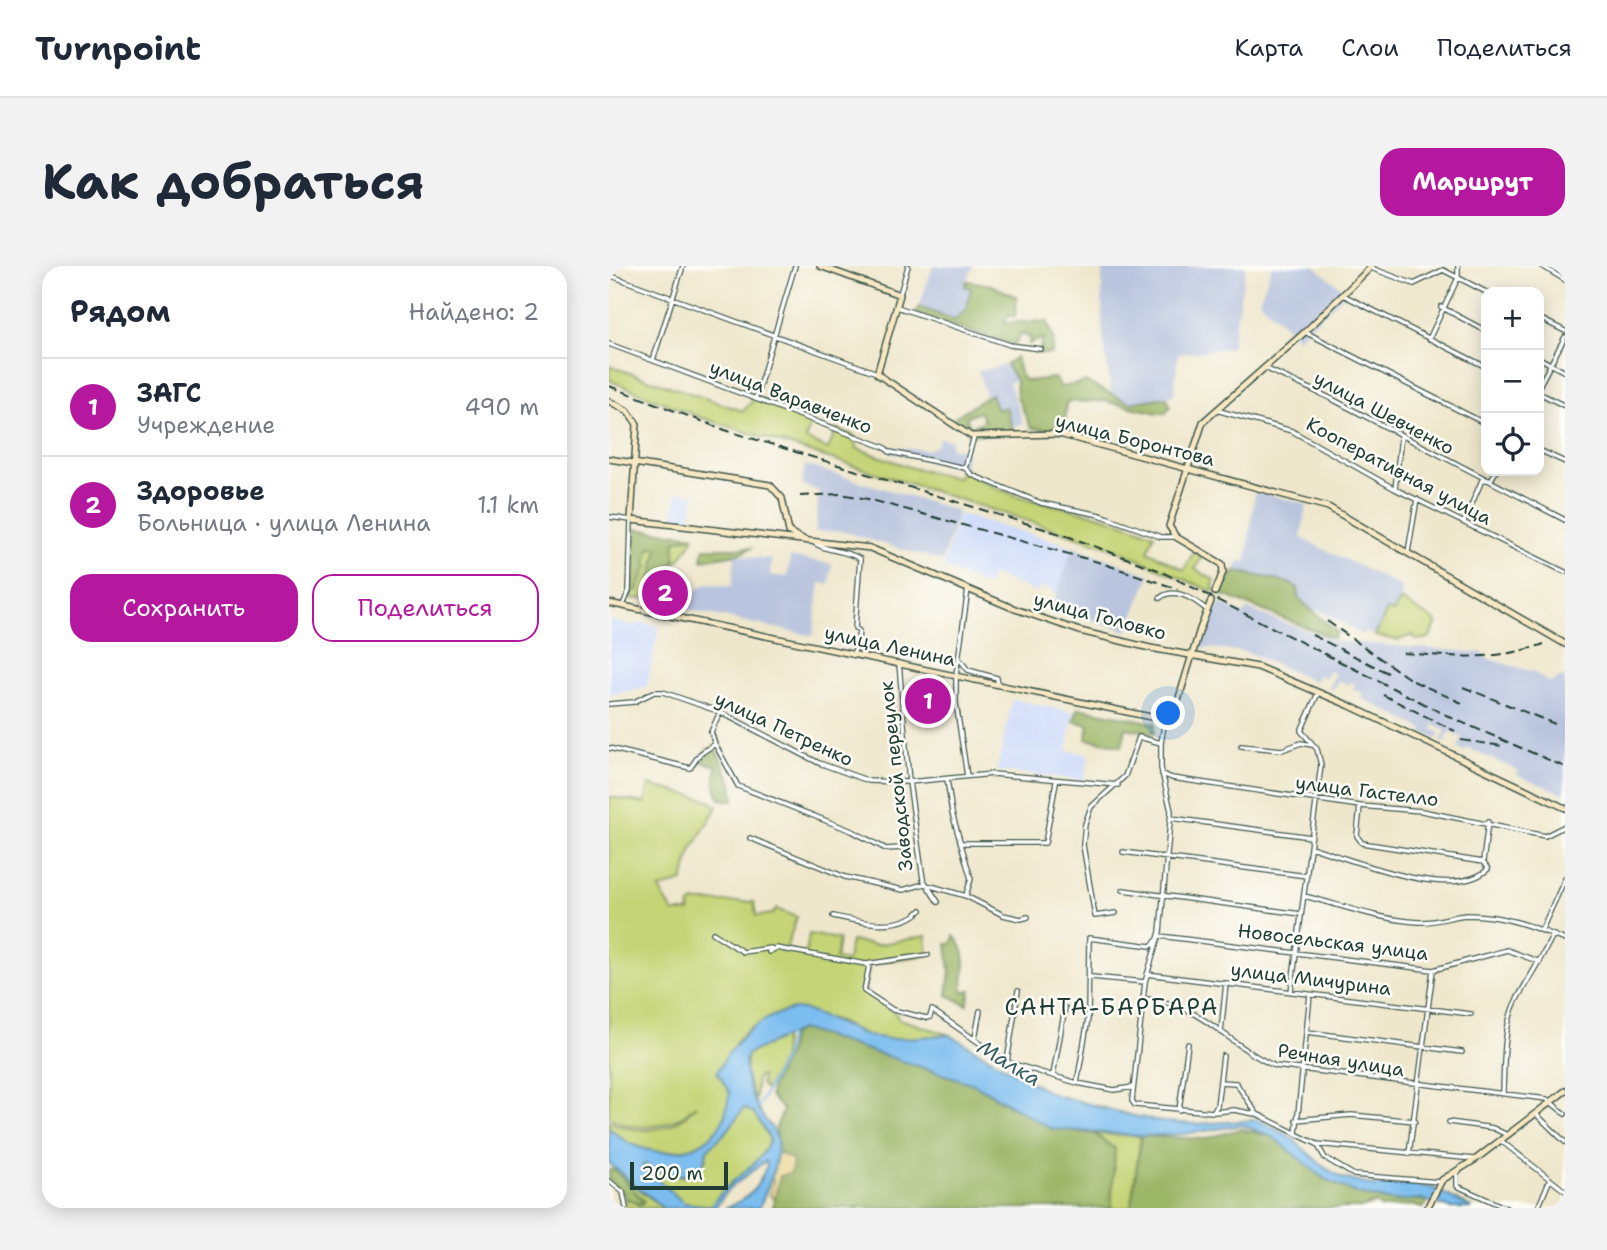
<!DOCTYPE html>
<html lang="ru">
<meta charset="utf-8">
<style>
:root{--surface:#fff;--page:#f2f2f3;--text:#1f2937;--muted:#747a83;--line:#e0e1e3;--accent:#b5179e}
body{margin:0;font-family:"Shantell Sans",sans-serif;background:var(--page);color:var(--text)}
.controls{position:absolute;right:21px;top:21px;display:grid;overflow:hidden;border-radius:14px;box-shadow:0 4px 18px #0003}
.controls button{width:63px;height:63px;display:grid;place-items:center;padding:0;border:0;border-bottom:2px solid var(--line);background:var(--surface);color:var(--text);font:35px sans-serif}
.scale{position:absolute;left:21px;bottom:18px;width:98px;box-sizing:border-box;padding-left:7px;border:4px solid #1f3d34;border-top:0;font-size:19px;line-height:24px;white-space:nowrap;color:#1f3d34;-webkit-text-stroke:5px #fdfcf7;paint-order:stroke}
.you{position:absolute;left:560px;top:448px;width:24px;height:24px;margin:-18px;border:5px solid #fff;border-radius:50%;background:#1a73e8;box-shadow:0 0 0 10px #1a73e833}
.badge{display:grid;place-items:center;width:46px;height:46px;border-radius:50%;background:var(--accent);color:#fff;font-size:23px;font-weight:700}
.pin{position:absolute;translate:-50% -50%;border:4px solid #fff;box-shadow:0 2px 7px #0006}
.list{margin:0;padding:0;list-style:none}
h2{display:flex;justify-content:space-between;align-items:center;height:91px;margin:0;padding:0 28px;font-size:30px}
h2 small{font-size:23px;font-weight:400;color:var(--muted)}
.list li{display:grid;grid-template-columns:46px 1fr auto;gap:21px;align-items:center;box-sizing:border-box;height:98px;padding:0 28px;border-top:2px solid var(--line)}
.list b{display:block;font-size:26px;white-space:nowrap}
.list p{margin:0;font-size:23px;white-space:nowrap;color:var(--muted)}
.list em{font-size:23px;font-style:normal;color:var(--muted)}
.actions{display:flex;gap:14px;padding:21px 28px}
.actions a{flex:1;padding:16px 0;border:2px solid var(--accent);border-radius:21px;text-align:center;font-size:24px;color:var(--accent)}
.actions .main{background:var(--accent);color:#fff}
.icon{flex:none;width:38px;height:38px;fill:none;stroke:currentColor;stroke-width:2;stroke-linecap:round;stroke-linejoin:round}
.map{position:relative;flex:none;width:956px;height:942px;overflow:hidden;border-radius:21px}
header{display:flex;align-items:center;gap:42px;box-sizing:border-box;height:98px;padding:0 35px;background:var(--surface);border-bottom:2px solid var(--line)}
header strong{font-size:33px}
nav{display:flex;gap:38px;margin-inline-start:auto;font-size:24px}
.intro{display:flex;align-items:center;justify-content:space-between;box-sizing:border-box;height:168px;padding:0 42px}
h1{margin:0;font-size:49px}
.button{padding:18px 32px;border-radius:21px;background:var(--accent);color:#fff;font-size:24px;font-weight:700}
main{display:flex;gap:42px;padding:0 42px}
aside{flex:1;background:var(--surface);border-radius:21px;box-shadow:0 4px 18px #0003}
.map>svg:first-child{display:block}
.built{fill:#cddbfa}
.industrial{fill:#b9c5de}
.green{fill:#c5d476;stroke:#728855;stroke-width:2}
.forest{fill:#9cb667;stroke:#5e7a4e;stroke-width:2}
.sand{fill:#eeda9e;stroke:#868c69;stroke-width:2}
.water{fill:#7bbdf0;stroke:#4d7d92;stroke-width:2;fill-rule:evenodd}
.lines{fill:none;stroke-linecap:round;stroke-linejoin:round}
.stream{stroke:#7bbdf0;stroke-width:2}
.street-casing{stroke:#3e564b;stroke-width:6}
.secondary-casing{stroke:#3e564b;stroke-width:8}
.street{stroke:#fff;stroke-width:3.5}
.secondary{stroke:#f8e8c3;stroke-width:5}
.rail{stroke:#1f3d34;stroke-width:2;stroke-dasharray:10 5;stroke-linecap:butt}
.labels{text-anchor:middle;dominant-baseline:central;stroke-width:5;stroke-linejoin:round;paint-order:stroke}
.street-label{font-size:19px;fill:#1f3d34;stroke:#fdfcf7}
.water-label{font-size:21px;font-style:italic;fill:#365d63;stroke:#fdfcf7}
.quarter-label{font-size:23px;letter-spacing:2px;fill:#1f3d34;stroke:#fdfcf7}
</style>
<header>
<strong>Turnpoint</strong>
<nav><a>Карта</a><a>Слои</a><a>Поделиться</a></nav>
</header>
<div class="intro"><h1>Как добраться</h1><a class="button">Маршрут</a></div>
<main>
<aside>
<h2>Рядом<small>Найдено: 2</small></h2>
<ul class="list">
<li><span class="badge">1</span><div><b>ЗАГС</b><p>Учреждение</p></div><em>490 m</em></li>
<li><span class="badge">2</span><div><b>Здоровье</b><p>Больница · улица Ленина</p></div><em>1.1 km</em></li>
</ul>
<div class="actions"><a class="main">Сохранить</a><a>Поделиться</a></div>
</aside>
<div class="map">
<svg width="956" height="942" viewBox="0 0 956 942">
<rect width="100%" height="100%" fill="#fdfcf7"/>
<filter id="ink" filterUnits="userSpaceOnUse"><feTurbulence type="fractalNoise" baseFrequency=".0143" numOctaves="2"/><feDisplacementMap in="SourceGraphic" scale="14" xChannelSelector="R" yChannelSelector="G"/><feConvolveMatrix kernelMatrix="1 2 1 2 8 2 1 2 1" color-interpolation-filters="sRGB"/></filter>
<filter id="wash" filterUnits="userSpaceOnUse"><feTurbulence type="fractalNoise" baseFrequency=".00686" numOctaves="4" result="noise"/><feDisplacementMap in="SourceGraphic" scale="28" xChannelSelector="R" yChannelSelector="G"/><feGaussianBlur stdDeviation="1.57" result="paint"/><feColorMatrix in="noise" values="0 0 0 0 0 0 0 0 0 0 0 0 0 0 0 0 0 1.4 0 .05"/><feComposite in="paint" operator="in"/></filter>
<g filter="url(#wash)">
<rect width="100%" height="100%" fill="#efe7cc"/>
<!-- built -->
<path class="built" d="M68,226L86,228L82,254L64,252Z
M349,248L464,280L449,327L431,320L428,327L383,308L378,320L334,301Z
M0,354L26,360L28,356L50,360L38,421L0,429Z
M403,433L465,446L458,484L480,489L475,514L388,505Z"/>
<!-- industrial -->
<path class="industrial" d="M324,0H364L356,19L362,22L357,44L346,54L310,41Z
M493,0H637L622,82L569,88L565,129L521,137L502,126L493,63Z
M663,0H705L738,26L689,72L650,35Z
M397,99L407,114L400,117L414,157L404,161L397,141L388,144L382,129L377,130L369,105Z
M330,172L342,174V182L357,184L356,202L281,186L275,181L319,184L328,179Z
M196,199L349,245L333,295L232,265L206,266L210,225L193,219Z
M646,226L698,238L692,272L793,321L792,334L784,347L778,344L766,370L756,365L753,369L709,343L706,348L689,332L677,314L665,315L626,305L631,294L637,296Z
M464,280L541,309L518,365L443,341Z
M126,289L163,293L161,309L178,311L181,291L223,298L220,319L211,317L204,370L76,343L78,332L97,317L123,320Z
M612,337L634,349L638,343L726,375L873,387L880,393L925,406L940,417L956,410V528L908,509L910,505L890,496L858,482L856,486L849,483L853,471L840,466L835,477L832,475L837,465L825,459L823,463L831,467L828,473L813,466L814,463L752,432L754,427L744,423L746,418L742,416L740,419L730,414L723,423L720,422L726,408L720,405L716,412L710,409L706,415L702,414L638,386L589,381L606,342Z"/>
<!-- green -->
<path class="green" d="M0,100L134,145L147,131L204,153L196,173L219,183L228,163L246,170L244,176L248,178L247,182L303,202L349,212L352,202H356C383,231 450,239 488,249C507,253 526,262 545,268L539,285L575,304L585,285L593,290L586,303L605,314L604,326L501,281L90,151L0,114Z
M27,263L85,270C75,295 52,309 39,332L23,333Z
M792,334L828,356L820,372L807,374L804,369L789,374L766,370L778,344L784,346Z
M40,519L100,534L108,541L82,585L74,615L50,623L64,646H80L81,639L85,636H145L147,650L164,648L167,643L188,651L177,683L197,688L200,668L230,673L227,693L238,695L242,675L267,679L317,670L319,689L258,698L260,700L255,725L284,744L290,753L341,769L281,774L260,770L221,752L143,761L131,771L108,806L121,827C118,835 118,846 114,854C97,888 53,892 22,878C14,874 7,867 0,862V855C31,870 65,867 87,839C81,842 77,849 70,852C48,864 21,864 0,851V531L36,537Z
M175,771L174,792L157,824L152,818L153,810L148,811L146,835C140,819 133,805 138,788Z
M135,841L145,847L161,873C153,900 119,912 103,940L75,937L32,900L35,898L59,909L77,910L97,893L98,884L119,864Z
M486,868L532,870L522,942H502L506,883Z
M10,908L54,942H17L16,932L32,938L36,936Z"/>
<!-- forest -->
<path class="forest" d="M358,15L382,19L408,31L406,50H399L395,57L438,55L445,73L443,88H429L435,72L420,78L422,72L412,68L406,79L307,48L310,41L346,54L357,43L362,22L356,20Z
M407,91L412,111L418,115L445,112L452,121L477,116L521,137L558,131L561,141L557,147H549L495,135L457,136L456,166L422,162L408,131L407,114L397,99Z
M382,128L388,144L397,141L405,168L359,169L361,161L375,155L371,146L357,151L360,158L347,157L346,151Z
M27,263L85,270L66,275V294L41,320L49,281H41L37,296L39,300L27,325L22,324Z
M95,282H142L133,287L93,294Z
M626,305C646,311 672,311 689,322V332L728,366L724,372L610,327Z
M469,442L546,457L545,467L517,462L513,480L477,473L480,459L465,455Z
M106,481L123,517L125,535L111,533C104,521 105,513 108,500L90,495L98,483Z
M345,670C360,685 356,704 353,723L355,726L362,724L358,739L338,729L341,705L338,678L343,677Z
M193,763L365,818L401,840L466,865L486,868L506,883L502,942H164L174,890L169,886L167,862L174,844L161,830L162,821L179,787L182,769Z
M632,863L664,871L714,912L789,935L794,932L819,935L814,942L802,939L773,942L767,937L751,942H522L532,870L595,873Z
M5,903L33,933L32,939L16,932L14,926L0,915V904Z"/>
<!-- sand -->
<path class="sand" d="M169,886L184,894L182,907L171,910L165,934L161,929L164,914L161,912Z"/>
<!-- water -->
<path class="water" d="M184,743H194L260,770L281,773L341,769L443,828L521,849L554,856L589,858L648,854L680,870L715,901L733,912L766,920L800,918L824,922L863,942H842L811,933L783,935L749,928L714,912L664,871L633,859L575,868L532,870L443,863L365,818L193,763L138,788C132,808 143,834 154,851C159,858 167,865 168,874C171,895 158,923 150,942H116C140,933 149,922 158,899L156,895L119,924L106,942H54L0,897V862C7,867 14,874 22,878C53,892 97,888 114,854C118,846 118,835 121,827L108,806C125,774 148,752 184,743ZM135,842L145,847L161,873C153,900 119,912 102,940L75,937L33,900L36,898C57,912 94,918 98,884L119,864Z"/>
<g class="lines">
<!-- stream -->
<path class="stream" d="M149,841L176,790L180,769"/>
</g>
</g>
<g filter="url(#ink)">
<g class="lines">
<defs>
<path id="street" d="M933,0L956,14
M762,2L805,18L834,4L877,26
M0,9L268,107
M291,28L299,0
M734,29L877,101
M288,41L401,79L432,83
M832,41L877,65
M930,52L956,65
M696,66L877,158
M820,73L849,12V0
M0,78L275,181L281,186L356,202L365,171
M930,92L956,106
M44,94L74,0
M656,102L721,132L956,254
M930,120L956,71
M930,127L956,140
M147,131L186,0
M607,144L683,165L786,223L956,306
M930,184L956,196
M356,202L363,209L432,237L491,249L552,271H567
M786,223L792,171
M0,251L22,254L20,325L14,339
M855,256L873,214H882L887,205
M204,276C219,287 236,283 251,293L246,362L250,365L248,380L243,389
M799,286L808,233
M551,332C565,320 586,334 598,344
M351,394L359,404L388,412L389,418
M290,397L300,516L314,613L329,636
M0,438L25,436L45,426H54L111,446L210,497L260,515L300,516L384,508L509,519
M552,477V502L562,545L551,666L536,716L523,835L526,839L604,846L608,840L614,790
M106,478L102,466L111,446
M632,480L673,484L692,477L703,479
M0,482L81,502L91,488L106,478L129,520L243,565L277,583L292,582
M553,508L563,512L751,540L813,545L936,570L956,560
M358,510L347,437V409L359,323
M338,513L343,547L362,613L357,629
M751,540L748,570L753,577L874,596
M562,552L702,571
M141,572L236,611L294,624L315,618L357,630L394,649L412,653L419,651
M354,577H436L447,516
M701,581C743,593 844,637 879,603L874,596L879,556
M514,586L698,610
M514,624L692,648
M695,630C732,639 771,654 810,656C827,657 842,650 858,649C894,649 924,660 956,674
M507,647L486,650L474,579L476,558L482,541L516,510L530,471L552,477L556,454
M224,650C251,656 290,666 312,644
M933,663L956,613
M104,667L134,686L162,682
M551,670L824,704L898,684L931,696
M160,686L167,682L257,698L260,700L255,725L284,744L317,752L321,751L323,744L398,796L468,817L505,824L524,821
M257,698L319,689
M538,708L862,748
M482,711L536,716
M682,726L712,499L708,483L692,465L709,427
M701,729L687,868L708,878L865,893
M534,732C546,735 561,736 572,741C606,756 631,785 666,800L938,833L956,848
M612,766L617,717
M698,766L853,786
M366,772L371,745
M398,796L409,725
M444,809L456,742
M611,816L627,817L648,848L686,867
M468,817L479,753L480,672L542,680L548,674
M894,827C895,798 894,761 907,735C919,713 933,692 944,669
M570,844L579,778
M605,846L625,844L646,848
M926,847L956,876
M687,854L742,849L806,855
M840,856L884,862L898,869
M891,874L956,925
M708,878L716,892L745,909L831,916
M800,888L824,704
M848,907V920L897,942
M0,915L14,926L17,942
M929,942L941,913"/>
<path id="secondary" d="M211,0L291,29L268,108L362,170L450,168L719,241L956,378
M0,135L19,145L28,158L22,254L261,282L406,343L471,365L541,382L649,401L739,439L956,542
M0,193L161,219L173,232L180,266L194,273
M606,326L614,306L613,298L567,271L560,260L594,156L696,66L763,0
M0,337L556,454L565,448L591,363L602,335
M818,942L833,914L867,893L956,825"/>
</defs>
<!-- street casing -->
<use href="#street" class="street-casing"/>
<!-- secondary casing -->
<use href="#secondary" class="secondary-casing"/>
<!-- street -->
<use href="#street" class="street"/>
<!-- secondary -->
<use href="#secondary" class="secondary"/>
<!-- rail -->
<path class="rail" d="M0,120L116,164L458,270L549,304L843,452L956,501
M191,230L232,228L259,233L489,296L569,323
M718,355L802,414L853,437
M703,369L781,408
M794,387C843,391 887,395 935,378
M854,421L946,458
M774,429L846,465
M852,474L894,480"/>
</g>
</g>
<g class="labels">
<!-- street labels -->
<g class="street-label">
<text transform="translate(182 131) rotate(21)">улица Варавченко</text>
<text transform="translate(775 147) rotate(28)">улица Шевченко</text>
<text transform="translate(526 174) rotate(14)">улица Боронтова</text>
<text transform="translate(790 205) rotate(28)">Кооперативная улица</text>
<text transform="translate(491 350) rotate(15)">улица Головко</text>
<text transform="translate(281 380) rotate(12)">улица Ленина</text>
<text transform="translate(175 463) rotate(25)">улица Петренко</text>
<text transform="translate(287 510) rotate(-96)">Заводской переулок</text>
<text transform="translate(758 525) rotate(7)">улица Гастелло</text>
<text transform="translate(724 676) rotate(7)">Новосельская улица</text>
<text transform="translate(702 713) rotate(7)">улица Мичурина</text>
<text transform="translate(732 794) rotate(9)">Речная улица</text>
</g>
<!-- water labels -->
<g class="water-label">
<text transform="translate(400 797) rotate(31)">Малка</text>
</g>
<!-- quarter labels -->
<g class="quarter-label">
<text x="503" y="741">САНТА-БАРБАРА</text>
</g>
</g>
</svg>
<div class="controls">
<button>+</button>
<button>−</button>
<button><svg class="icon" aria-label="locate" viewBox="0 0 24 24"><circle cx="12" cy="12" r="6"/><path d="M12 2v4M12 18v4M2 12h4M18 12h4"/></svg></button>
</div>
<div class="scale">200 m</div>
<div class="you"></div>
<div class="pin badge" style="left:319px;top:435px">1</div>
<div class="pin badge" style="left:56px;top:327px">2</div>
</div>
</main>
